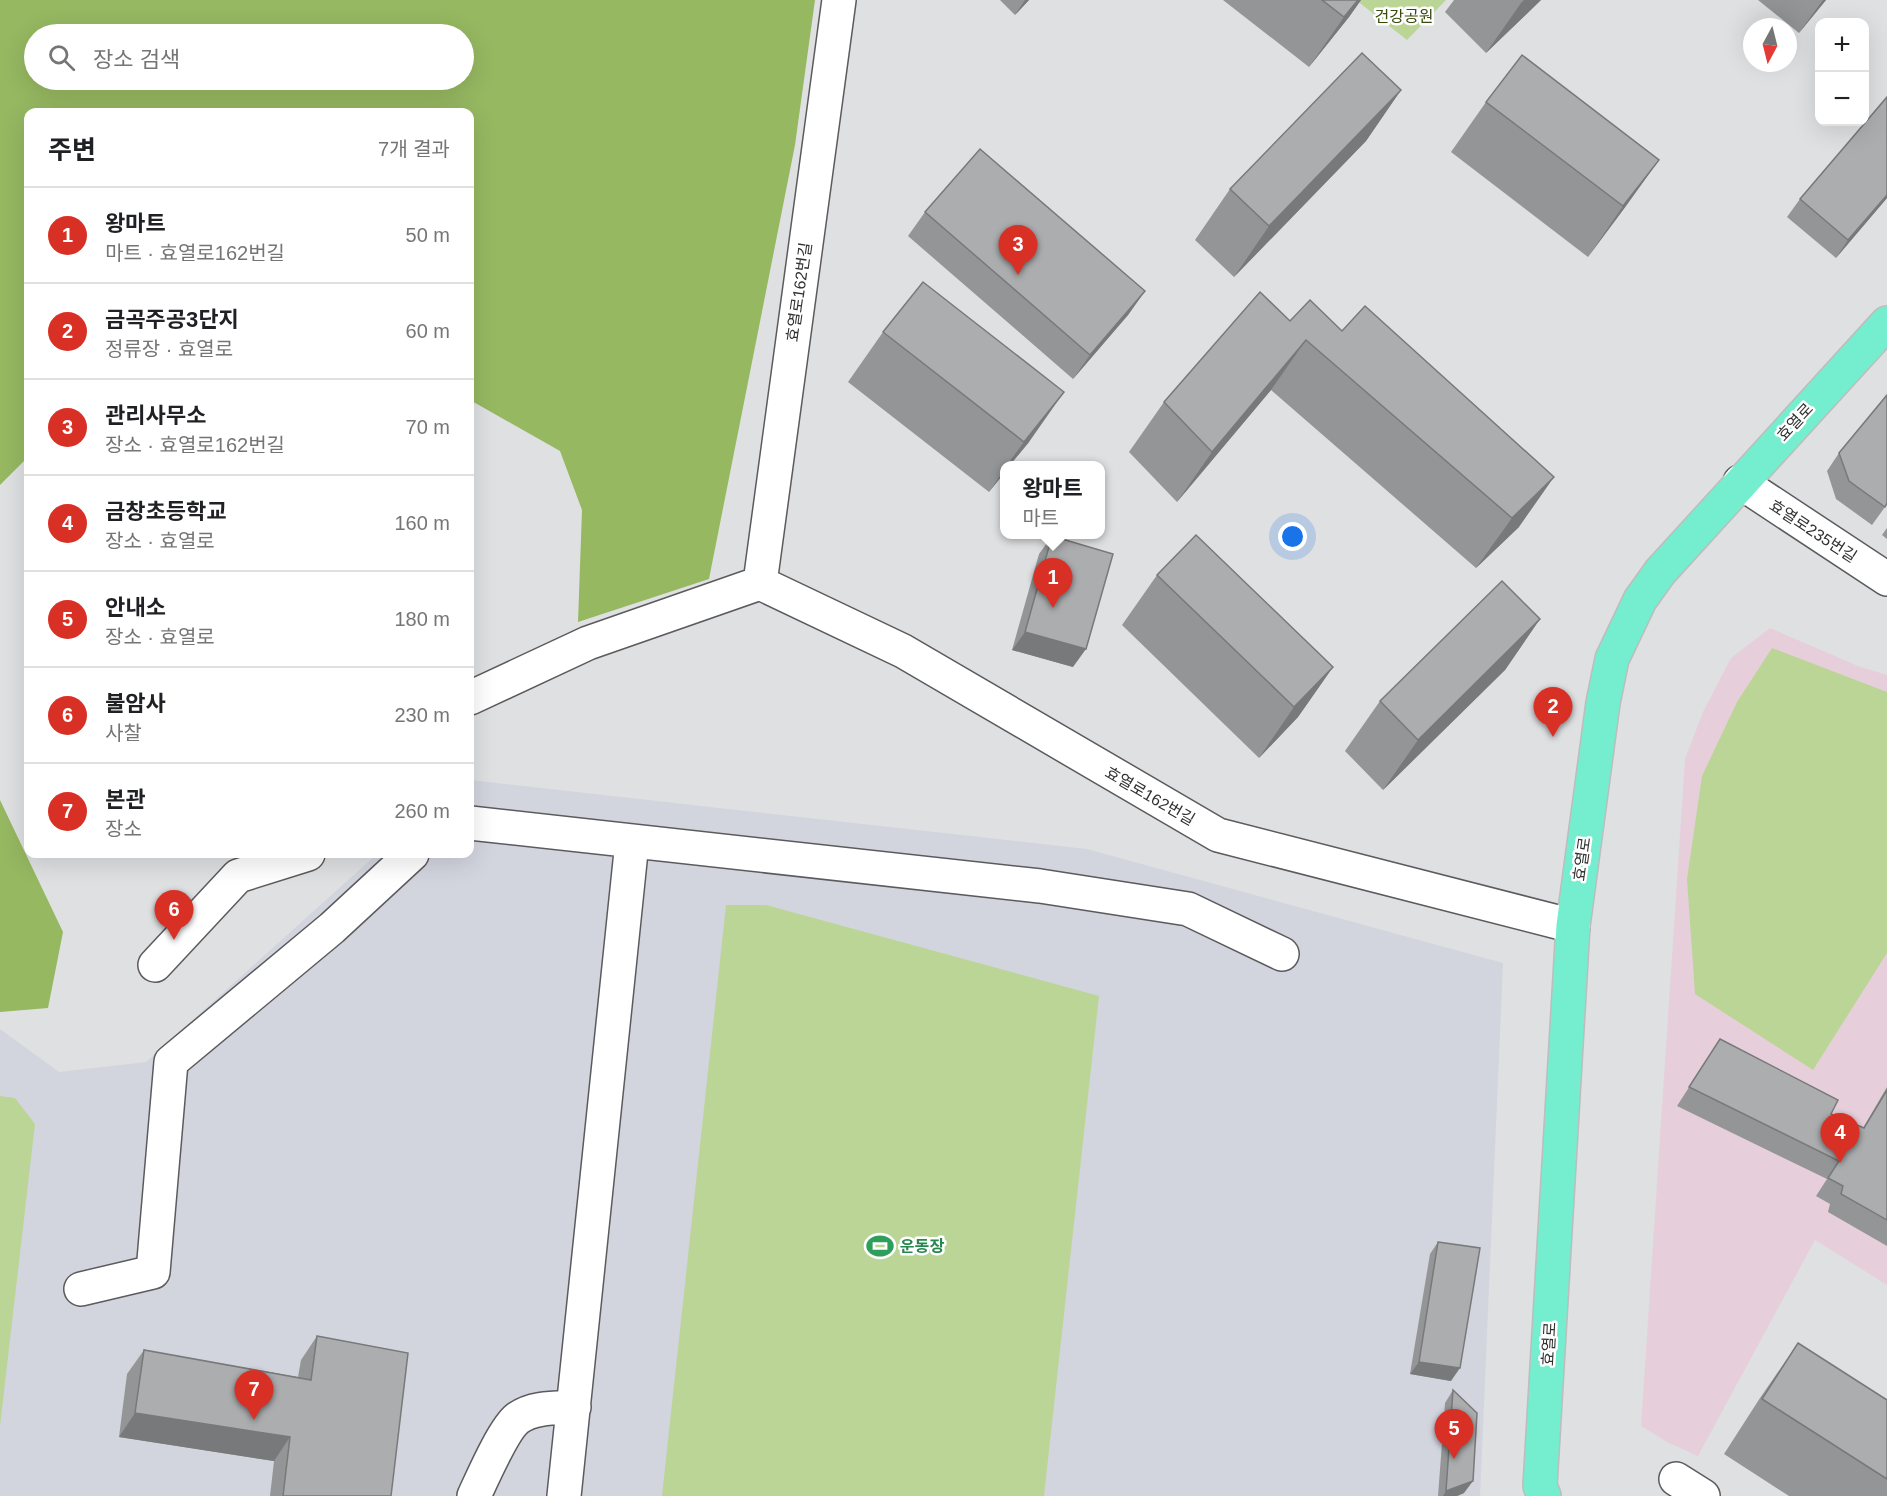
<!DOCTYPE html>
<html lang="ko">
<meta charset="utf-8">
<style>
:root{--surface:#fff;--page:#f6f6f6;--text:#202124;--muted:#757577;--line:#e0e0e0;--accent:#d93025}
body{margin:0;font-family:Helvetica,"Noto Sans KR",sans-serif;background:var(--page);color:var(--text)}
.controls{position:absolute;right:18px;top:18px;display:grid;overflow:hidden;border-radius:12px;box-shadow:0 6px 24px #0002}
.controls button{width:54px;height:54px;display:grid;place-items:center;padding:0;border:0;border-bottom:2px solid var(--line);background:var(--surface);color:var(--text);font:30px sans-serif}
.compass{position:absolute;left:1743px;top:18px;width:54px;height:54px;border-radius:50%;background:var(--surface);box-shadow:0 6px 24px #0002;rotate:187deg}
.you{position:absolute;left:1293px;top:537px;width:21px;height:21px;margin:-15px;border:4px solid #fff;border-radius:50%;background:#1a73e8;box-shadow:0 0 0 9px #1a73e833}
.badge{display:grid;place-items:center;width:39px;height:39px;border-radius:50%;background:var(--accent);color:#fff;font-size:20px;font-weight:700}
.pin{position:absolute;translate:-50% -50px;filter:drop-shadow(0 2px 3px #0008)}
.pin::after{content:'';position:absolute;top:32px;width:21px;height:18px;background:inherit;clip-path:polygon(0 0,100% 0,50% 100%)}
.popup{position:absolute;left:1000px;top:461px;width:105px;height:78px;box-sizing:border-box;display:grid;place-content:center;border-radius:12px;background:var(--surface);filter:drop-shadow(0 2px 4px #0005);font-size:20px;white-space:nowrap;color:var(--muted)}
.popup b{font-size:22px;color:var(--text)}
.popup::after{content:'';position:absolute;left:50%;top:100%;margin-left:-12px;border:12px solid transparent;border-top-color:var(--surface)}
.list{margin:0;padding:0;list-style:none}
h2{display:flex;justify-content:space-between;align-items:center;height:78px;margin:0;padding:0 24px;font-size:26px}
h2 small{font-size:20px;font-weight:400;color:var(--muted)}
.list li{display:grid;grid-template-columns:39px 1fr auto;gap:18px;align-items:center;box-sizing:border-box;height:96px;padding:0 24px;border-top:2px solid var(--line)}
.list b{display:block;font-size:22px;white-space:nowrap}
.list p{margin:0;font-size:20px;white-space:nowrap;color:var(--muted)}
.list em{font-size:20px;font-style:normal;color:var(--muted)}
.icon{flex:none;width:33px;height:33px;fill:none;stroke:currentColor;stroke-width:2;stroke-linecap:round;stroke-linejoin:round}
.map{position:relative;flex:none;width:1887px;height:1496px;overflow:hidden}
.search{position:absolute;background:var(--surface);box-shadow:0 6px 24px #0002;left:24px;top:24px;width:450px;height:66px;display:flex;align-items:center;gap:15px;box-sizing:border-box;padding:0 21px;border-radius:33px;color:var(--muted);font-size:22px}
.panel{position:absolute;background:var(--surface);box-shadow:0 6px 24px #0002;left:24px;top:108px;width:450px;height:750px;border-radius:12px}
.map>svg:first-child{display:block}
.built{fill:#d2d5de}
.education{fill:#e6cfda}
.green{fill:#bbd596}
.forest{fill:#96b861;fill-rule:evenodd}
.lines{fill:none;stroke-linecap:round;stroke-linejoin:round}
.minor-casing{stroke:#5b5b5e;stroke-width:36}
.major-casing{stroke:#bdbdbd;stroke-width:36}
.minor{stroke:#fff;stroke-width:33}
.major{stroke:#74eece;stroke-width:33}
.wall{fill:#949596}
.shaded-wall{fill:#78797a}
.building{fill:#acadaf;stroke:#78797a;stroke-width:1.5}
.labels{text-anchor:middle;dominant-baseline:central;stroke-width:5;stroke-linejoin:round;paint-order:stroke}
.park-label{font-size:16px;fill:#374b0c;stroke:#fff}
.street-label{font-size:16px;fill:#313132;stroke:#fff}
.leisure-label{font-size:16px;font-weight:bold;fill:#27864d;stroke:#fff;text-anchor:start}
</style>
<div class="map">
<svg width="1887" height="1496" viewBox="0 0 1887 1496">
<rect width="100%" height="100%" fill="#dfe0e2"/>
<!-- built -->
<path class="built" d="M470,780L1087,849L1503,963L1480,1496H0V1029L59,1072L146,1062L377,854H470Z"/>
<!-- education -->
<path class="education" d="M1770,628L1858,666L1887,675V1285L1815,1240L1698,1456L1667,1442L1641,1426L1685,759L1703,712L1731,658Z"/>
<!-- green -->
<path class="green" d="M1356,0H1446L1407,40Z
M1772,648L1887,692V953L1813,1070L1695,994L1687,879L1702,776L1737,702Z
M726,905H766L1099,996L1044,1496H662Z
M0,1096L15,1098L35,1124L0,1426Z"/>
<!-- forest -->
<path class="forest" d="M0,0H815L795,145L709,579L578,622L582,510L560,451L470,400V112H28V457L0,485ZM34,34H464V80H34Z
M0,800L63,932L48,1008L0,1012Z"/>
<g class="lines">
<defs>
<path id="minor" d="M839,0L760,583L903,651L1218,835L1573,926
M1740,482L1887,579
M470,698L588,643L760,583
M470,823L1040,886L1188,909L1282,954
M155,965L238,876L308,854
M81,1289L153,1272L171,1062L332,928L412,854
M1676,1479L1703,1496
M474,1496C482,1479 504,1428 518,1418C533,1407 556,1408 574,1407
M564,1496L632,842"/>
<path id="major" d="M1544,1496L1540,1486L1573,926L1603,703L1612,659L1640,600L1660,572L1887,323"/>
</defs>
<!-- minor casing -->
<use href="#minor" class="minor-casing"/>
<!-- major casing -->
<use href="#major" class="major-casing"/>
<!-- minor -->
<use href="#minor" class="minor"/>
<!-- major -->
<use href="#major" class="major"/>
</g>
<!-- wall -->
<path class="wall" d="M1000,0H1029L1015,15Z
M1223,0H1361L1349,17L1309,67Z
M1454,0H1541L1486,53L1445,12Z
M1758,0H1826L1799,33Z
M1401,90L1366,141L1234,277L1195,240L1230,189Z
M1887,97V198L1836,258L1787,217L1800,199Z
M1486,102L1659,160L1623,210L1588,257L1451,152Z
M925,212L1145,291L1128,315L1073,379L908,236Z
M1365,306L1519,527L1476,568L1271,390L1177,502L1129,452L1164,402L1290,321L1342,331Z
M883,332L1029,442L1010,465H1005V472L989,492L848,382Z
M1839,453L1885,507L1872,525L1836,499L1827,471Z
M1887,528V539L1882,535Z
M1052,536L1073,667L1012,650L1039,554Z
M1157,575L1333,667L1298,717L1259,758L1122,625Z
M1540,619L1505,670L1383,790L1345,751L1380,701Z
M1720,1039L1831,1114L1863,1128L1887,1087V1246L1828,1212L1830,1204L1816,1196L1827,1179L1677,1106Z
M1438,1242L1451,1381L1410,1374L1430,1254Z
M317,1336L391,1496H270L274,1461L119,1437L127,1374L144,1350L298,1377L301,1360Z
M1798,1343L1887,1400V1496H1789L1724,1454L1760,1398Z
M1453,1390L1464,1493L1457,1496H1438L1445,1403Z"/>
<!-- shaded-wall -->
<path class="shaded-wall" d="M1025,0H1029L1015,15Z
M1358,0H1361L1349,17L1309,67L1344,17Z
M1524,0H1541L1486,53L1521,3Z
M1823,0H1826L1799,33Z
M1401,90L1366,141L1234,277L1269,226Z
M1659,160L1623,210L1588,257L1623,206Z
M1887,195V198L1836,258L1848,240Z
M1145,291L1128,315L1073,379L1090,355Z
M1306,340L1271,390L1177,502L1212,452Z
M1064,392L1029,442L1010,465H1007L1024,442Z
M1005,469V472L989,492Z
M1554,477L1519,527L1476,568L1512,518Z
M1540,619L1505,670L1383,790L1418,740Z
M1025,632L1086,649L1073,667L1012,650Z
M1333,667L1298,717L1259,758L1294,707Z
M1419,1362L1460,1368L1451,1381L1410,1374Z
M135,1413L290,1437L274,1461L119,1437Z
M1473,1481L1464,1493L1457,1496H1443L1446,1491Z"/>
<!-- building -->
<path class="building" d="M1322,0H1358L1344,17Z
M1362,53L1401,90L1269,226L1230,189Z
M1522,55L1659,160L1623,206L1486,102Z
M1887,97V195L1848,240L1800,199Z
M980,149L1145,291L1090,355L925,212Z
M923,282L1064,392L1024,442L883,332Z
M1260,292L1290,321L1310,300L1342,331L1365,306L1554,477L1512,518L1306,340L1212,452L1164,402Z
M1887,395V503L1885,507L1849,481L1839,453Z
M1196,535L1333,667L1294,707L1157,575Z
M1052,536L1113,554L1086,649L1025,632Z
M1502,581L1540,619L1418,740L1380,701Z
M1720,1039L1838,1100L1831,1114L1864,1128L1887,1090V1220L1841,1194L1843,1186L1828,1178L1839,1161L1689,1087Z
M1438,1242L1480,1248L1460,1368L1419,1362Z
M317,1336L408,1353L391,1496H283L290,1437L135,1413L144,1350L311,1380Z
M1798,1343L1887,1400V1479L1762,1399Z
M1453,1390L1477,1413L1473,1481L1446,1491Z"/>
<!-- icons -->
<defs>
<symbol id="stadium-bare" viewBox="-9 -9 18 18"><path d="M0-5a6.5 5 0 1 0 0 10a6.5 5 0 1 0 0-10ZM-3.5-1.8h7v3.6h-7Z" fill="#2e9e5b" stroke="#fff" stroke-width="2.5" paint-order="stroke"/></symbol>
</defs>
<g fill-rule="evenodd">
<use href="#stadium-bare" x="861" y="1227" width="38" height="38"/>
</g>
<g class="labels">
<!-- park labels -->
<g class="park-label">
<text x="1404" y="16">건강공원</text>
</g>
<!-- street labels -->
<g class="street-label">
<text transform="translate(799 292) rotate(-82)">효열로162번길</text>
<text transform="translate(1795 422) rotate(-47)">효열로</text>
<text transform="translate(1813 531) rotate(33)">효열로235번길</text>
<text transform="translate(1150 796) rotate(30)">효열로162번길</text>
<text transform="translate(1582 859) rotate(-82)">효열로</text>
<text transform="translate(1549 1344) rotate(-87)">효열로</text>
</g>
<!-- leisure labels -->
<g class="leisure-label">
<text x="900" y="1246">운동장</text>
</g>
</g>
</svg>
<div class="controls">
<button>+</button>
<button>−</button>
</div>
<svg class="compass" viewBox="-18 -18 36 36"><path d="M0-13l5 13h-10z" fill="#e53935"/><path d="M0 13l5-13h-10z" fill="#757577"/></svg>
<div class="you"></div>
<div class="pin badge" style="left:1053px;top:608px">1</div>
<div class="popup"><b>왕마트</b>마트</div>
<div class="pin badge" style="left:1553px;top:737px">2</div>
<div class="pin badge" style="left:1018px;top:275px">3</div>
<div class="pin badge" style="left:1840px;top:1163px">4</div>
<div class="pin badge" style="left:1454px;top:1459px">5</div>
<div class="pin badge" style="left:174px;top:940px">6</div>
<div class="pin badge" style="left:254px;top:1420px">7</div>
<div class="search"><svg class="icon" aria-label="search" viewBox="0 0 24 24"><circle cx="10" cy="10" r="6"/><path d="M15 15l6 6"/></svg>장소 검색</div>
<section class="panel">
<h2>주변<small>7개 결과</small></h2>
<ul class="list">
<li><span class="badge">1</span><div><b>왕마트</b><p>마트 · 효열로162번길</p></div><em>50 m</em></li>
<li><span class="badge">2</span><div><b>금곡주공3단지</b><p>정류장 · 효열로</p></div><em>60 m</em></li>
<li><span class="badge">3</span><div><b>관리사무소</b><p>장소 · 효열로162번길</p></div><em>70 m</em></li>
<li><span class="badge">4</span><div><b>금창초등학교</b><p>장소 · 효열로</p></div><em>160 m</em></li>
<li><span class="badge">5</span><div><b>안내소</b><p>장소 · 효열로</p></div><em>180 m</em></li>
<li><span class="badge">6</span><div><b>불암사</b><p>사찰</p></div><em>230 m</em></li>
<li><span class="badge">7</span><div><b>본관</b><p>장소</p></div><em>260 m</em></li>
</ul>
</section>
</div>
